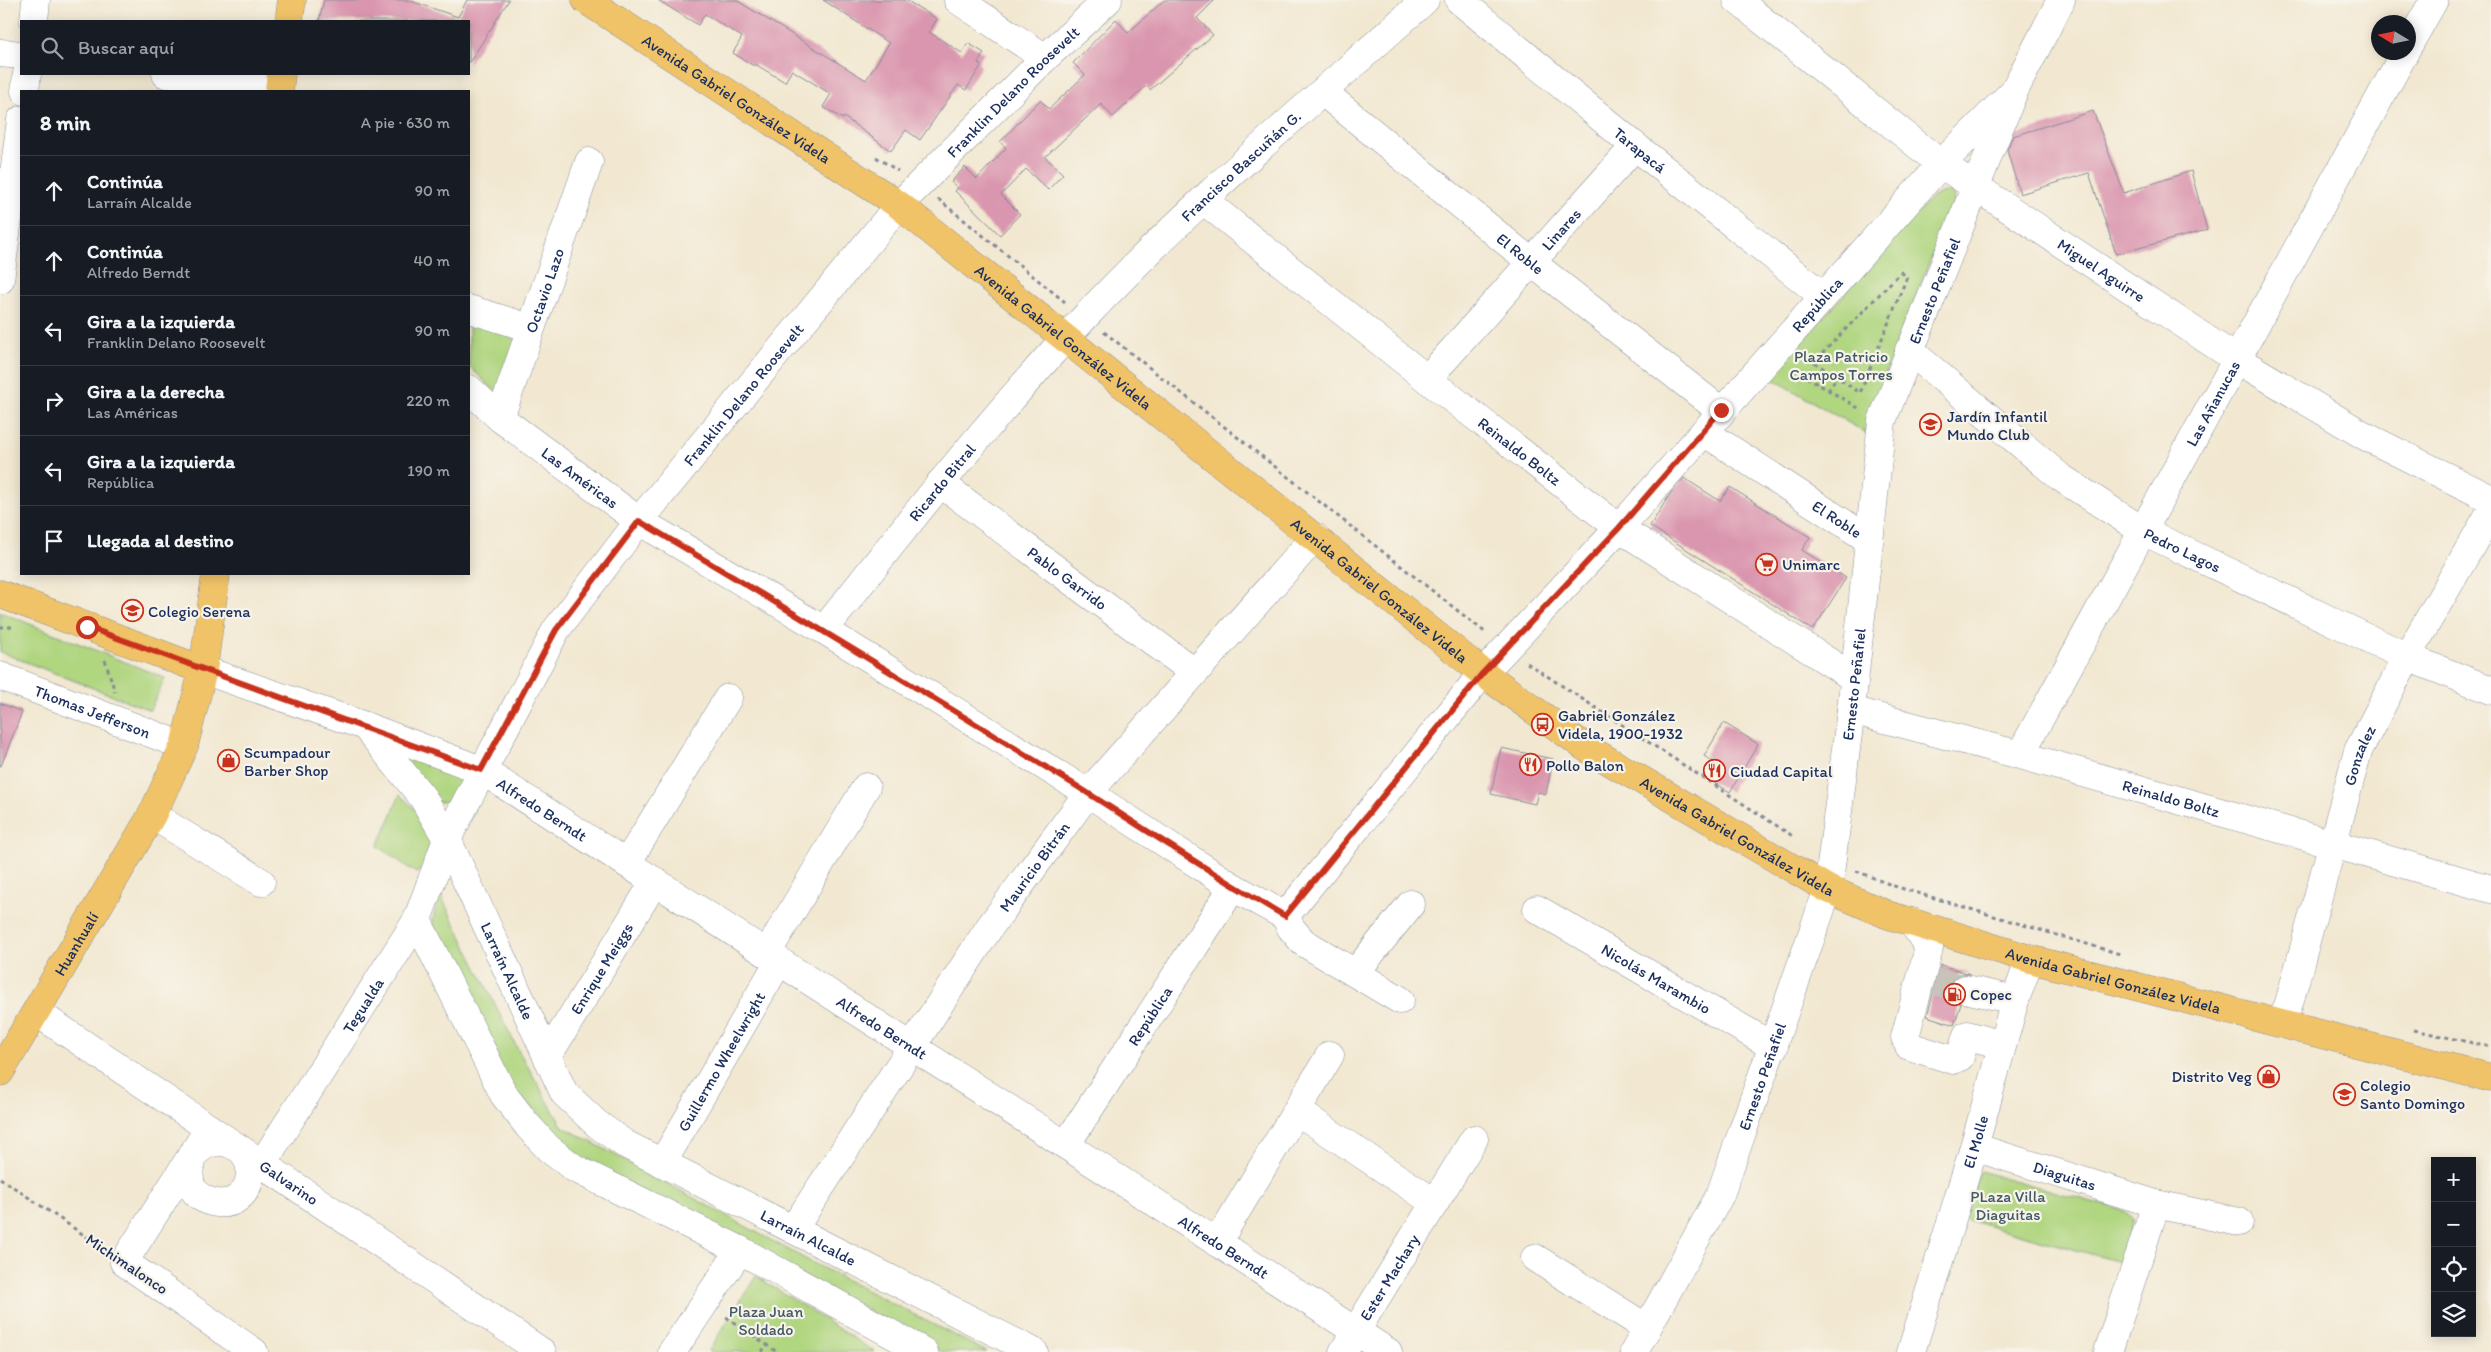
<!DOCTYPE html>
<html lang="es">
<meta charset="utf-8">
<style>
:root{--surface:#171b24;--page:#242831;--text:#f1f3f6;--muted:#9ea1a6;--line:#363941}
body{margin:0;font-family:Itim,sans-serif;background:var(--page);color:var(--text)}
.controls{position:absolute;right:15px;bottom:15px;display:grid;overflow:hidden;border-radius:0px;box-shadow:0 2px 12px #0003}
.controls button{width:45px;height:45px;display:grid;place-items:center;padding:0;border:0;border-bottom:1px solid var(--line);background:var(--surface);color:var(--text);font:25px sans-serif}
.compass{position:absolute;left:2371px;top:15px;width:45px;height:45px;border-radius:50%;background:var(--surface);box-shadow:0 2px 12px #0003;rotate:280deg}
.stop{position:absolute;width:15px;height:15px;margin:-11px;border:4px solid #c8321e;border-radius:50%;background:#fff}
.stop.end{background:#c8321e;border-color:#fff;box-shadow:0 1px 5px #0008}
.list{margin:0;padding:0;list-style:none}
h2{display:flex;justify-content:space-between;align-items:center;height:65px;margin:0;padding:0 20px;font-size:21px}
h2 small{font-size:16px;font-weight:400;color:var(--muted)}
.list li{display:grid;grid-template-columns:32px 1fr auto;gap:15px;align-items:center;box-sizing:border-box;height:70px;padding:0 20px;border-top:1px solid var(--line)}
.list b{display:block;font-size:19px;white-space:nowrap}
.list p{margin:0;font-size:16px;white-space:nowrap;color:var(--muted)}
.list em{font-size:16px;font-style:normal;color:var(--muted)}
.icon{flex:none;width:28px;height:28px;fill:none;stroke:currentColor;stroke-width:2;stroke-linecap:round;stroke-linejoin:round}
.map{position:relative;flex:none;width:2491px;height:1352px;overflow:hidden}
.search{position:absolute;background:var(--surface);box-shadow:0 2px 12px #0003;left:20px;top:20px;width:450px;height:55px;display:flex;align-items:center;gap:12px;box-sizing:border-box;padding:0 18px;border-radius:0px;color:var(--muted);font-size:19px}
.panel{position:absolute;background:var(--surface);box-shadow:0 2px 12px #0003;left:20px;top:90px;width:450px;height:485px;border-radius:0px}
.map>svg:first-child{display:block}
.green{fill:#b0d680;stroke:#66826f}
.building{fill:#da96af}
.lines{fill:none;stroke-linecap:round;stroke-linejoin:round}
.minor-tunnel{stroke:#c7c3ba;stroke-width:28;stroke-dasharray:28 14;stroke-linecap:butt}
.minor-casing{stroke:#868c98;stroke-width:29}
.major-casing{stroke:#868c98;stroke-width:29}
.path{stroke:#868c98;stroke-width:3;stroke-dasharray:4 4;stroke-linecap:butt}
.minor{stroke:#fff;stroke-width:28}
.major{stroke:#f1c369;stroke-width:28}
.route{stroke:#c8321e;stroke-width:6}
.labels{text-anchor:middle;dominant-baseline:central;stroke-width:4.5;stroke-linejoin:round;paint-order:stroke}
.street-label{font-size:16px;fill:#1b2f5e;stroke:#f7f3e8}
.park-label{font-size:16px;fill:#405966;stroke:#f7f3e8}
.poi-label{font-size:16px;fill:#1b2f5e;stroke:#f7f3e8;text-anchor:start}
</style>
<div class="map">
<svg width="2491" height="1352" viewBox="0 0 2491 1352">
<rect width="100%" height="100%" fill="#f7f3e8"/>
<filter id="ink" filterUnits="userSpaceOnUse"><feTurbulence type="fractalNoise" baseFrequency=".02" numOctaves="2"/><feDisplacementMap in="SourceGraphic" scale="10" xChannelSelector="R" yChannelSelector="G"/><feConvolveMatrix kernelMatrix="1 2 1 2 8 2 1 2 1" color-interpolation-filters="sRGB"/></filter>
<filter id="wash" filterUnits="userSpaceOnUse"><feTurbulence type="fractalNoise" baseFrequency=".0096" numOctaves="4" result="noise"/><feDisplacementMap in="SourceGraphic" scale="20" xChannelSelector="R" yChannelSelector="G"/><feGaussianBlur stdDeviation="1.12" result="paint"/><feColorMatrix in="noise" values="0 0 0 0 0 0 0 0 0 0 0 0 0 0 0 0 0 1.4 0 .05"/><feComposite in="paint" operator="in"/></filter>
<g filter="url(#wash)">
<rect width="100%" height="100%" fill="#f2e8d1"/>
<!-- green -->
<path class="green" d="M1943,192L1953,193L1954,201L1892,355L1866,433L1770,377L1931,198Z
M469,320L520,341L500,397L469,366Z
M0,612L165,678L150,710L0,652Z
M410,756L453,765L461,781L452,802H432L408,764Z
M400,795L420,814L435,842L424,868L416,873L378,846Z
M439,892L517,1048L562,1126L811,1262L987,1352H942L907,1331L580,1158L544,1130L506,1081L432,926Z
M1980,1171L2125,1211L2133,1220L2120,1262L1964,1219Z
M756,1276L875,1352H708Z"/>
<g id="blocks">
<!-- building -->
<path class="building" d="M324,0H408L458,17L467,0H509L469,63V21H319Z
M658,0H736L866,80L889,43L823,0H906L937,19L929,32L962,53L968,43L984,53L978,63L981,66L966,90L958,85L920,140L906,130L891,151L844,117L843,119L823,107L831,94L792,70L785,82L755,64L754,66L733,53L742,37L705,14L698,25Z
M1164,0H1215L1197,18L1213,35L1150,90L1146,86L1113,117L1101,104L1045,157L1063,174L1048,190L1026,169L1001,195L1020,214L1000,235L955,191L958,188L951,182L965,167L977,179L1006,148L1000,142L1040,100L1049,109L1085,75L1073,63L1116,19L1128,33Z
M2093,111L2124,193L2191,171L2207,230L2116,254L2089,173L2020,194L2007,150L2013,136Z
M1684,478L1720,501L1730,487L1810,537L1802,550L1846,578L1813,630L1650,526L1670,494Z
M0,703L22,712L1,766H0Z
M1724,723L1758,744L1730,792L1710,780L1719,765L1704,756Z
M1501,748L1553,759L1546,794L1538,792L1535,804L1491,794Z
M1941,965L1970,974H1960L1954,978L1950,985V994L1954,1000L1961,1004L1954,1025L1927,1016Z"/>
</g>
</g>
<g filter="url(#ink)">
<use href="#blocks" fill-opacity="0" stroke="#868c98" stroke-width="1"/>
<g class="lines">
<!-- minor-tunnel -->
<path class="minor-tunnel" d="M1934,981L1965,989"/>
<defs>
<g id="minor">
<path d="M958,0L1045,58"/>
<path id="s1" d="M1459,0L1635,146L1823,296"/>
<path id="s2" d="M1737,0L1941,164L2238,360L2365,436L2491,499"/>
<path d="M34,21L36,0"/>
<path d="M2408,46L2434,0"/>
<path d="M0,53L21,55"/>
<path d="M166,74L279,88"/>
<path d="M25,91L27,74"/>
<path id="s3" d="M1323,92L1531,262L1721,411"/>
<path id="s4" d="M1203,200L1427,379L1619,528L1854,678"/>
<path d="M0,280L21,120"/>
<path d="M469,309L530,328"/>
<path id="s5" d="M1909,350L2060,477L2143,531L2407,657L2491,690"/>
<path id="s6" d="M1427,379L1635,146"/>
<path id="s7" d="M469,389L500,418L639,521L824,630L1088,793L1233,887L1285,916L1291,928L1303,942L1400,1000"/>
<path id="s8" d="M500,418L589,162"/>
<path id="s9" d="M1704,432L1868,539"/>
<path id="s10" d="M940,483L1194,672"/>
<path id="s11" d="M824,630C908,523 992,416 1085,317C1191,204 1310,104 1425,0"/>
<path id="s12" d="M203,670L365,726L481,770L1388,1352"/>
<path id="s13" d="M0,676L184,746"/>
<path id="s14" d="M1851,710L2020,755L2491,889"/>
<path id="s15" d="M365,726L423,798L447,839L564,1093L597,1124L625,1144L1034,1352"/>
<path id="s16" d="M2020,755L2405,52"/>
<path d="M152,815L261,882"/>
<path d="M627,863L728,698"/>
<path id="s17" d="M1537,909L1774,1047"/>
<path id="s18" d="M1285,916L1483,673L1619,528L1941,164L2014,91L2061,0"/>
<path d="M417,920L504,1095L528,1126L549,1149L574,1168L740,1250L924,1352"/>
<path d="M1912,922L1929,948L1905,1037L1909,1046L1953,1060L1960,1057L1967,1035L2001,1045"/>
<path d="M767,953L866,787"/>
<path d="M1355,973L1411,904"/>
<path d="M1965,989L2015,1000"/>
<path id="s19" d="M36,1012L542,1352"/>
<path id="s20" d="M2281,1023L2289,1003L2358,751L2407,657L2491,511"/>
<path id="s21" d="M547,1057L655,881"/>
<path d="M1297,1111L1435,1203"/>
<path d="M209,1128L124,1262L254,1352"/>
<path d="M226,1142C231,1145 240,1147 243,1152C254,1165 252,1187 238,1198C225,1208 202,1203 193,1189C187,1178 190,1166 192,1155L208,1143Z"/>
<path id="s22" d="M1066,1145L1233,887"/>
<path id="s23" d="M1974,1147L2156,1204L2239,1222"/>
<path id="s24" d="M663,1162L779,961"/>
<path id="s25" d="M262,1164L417,920L447,839L556,630L639,521L899,205L1045,58L1108,0"/>
<path id="s26" d="M794,1228L989,928L1088,793L1315,537"/>
<path d="M1217,1243L1330,1055"/>
<path d="M1535,1258L1647,1328"/>
<path d="M672,1352L740,1250"/>
<path id="s27" d="M1343,1352L1474,1139"/>
<path id="s28" d="M1634,1352L1720,1195L1828,889L1851,710L1882,421L2014,91"/>
<path id="s29" d="M1911,1352L1974,1147L2015,1000L2030,959"/>
<path d="M2108,1352L2156,1204"/>
</g>
<g id="major">
<path id="s30" d="M586,0L899,205L1483,673L1585,747L1828,889L1888,915L2030,959L2491,1078"/>
<path d="M289,21L292,0"/>
<path d="M279,91L281,74"/>
<path d="M0,594L203,670"/>
<path id="s31" d="M0,1072L152,815L184,746L203,670L216,574"/>
</g>
</defs>
<!-- minor casing -->
<use href="#minor" class="minor-casing"/>
<!-- major casing -->
<use href="#major" class="major-casing"/>
<!-- path -->
<path class="path" d="M876,157L898,171
M938,199L1065,302
M1901,272L1907,277L1860,393L1814,362Z
M1104,332L1486,633
M1793,369L1860,409
M1828,391L1837,377
M0,627H14
M105,660L115,692
M1527,663L1794,837
M1856,871L1894,886L2120,954
M2414,1030L2491,1047
M0,1178L103,1248
M726,1317L777,1352
M762,1352L766,1345"/>
<!-- minor -->
<use href="#minor" class="minor"/>
<!-- major -->
<use href="#major" class="major"/>
</g>
</g>
<g class="lines" filter="url(#ink)">
<!-- route -->
<path class="route" d="M87,627L481,770L556,630L639,521C785,607 930,696 1075,785C1145,829 1213,875 1285,916L1482,674L1619,528L1721,410"/>
</g>
<!-- icons -->
<defs>
<symbol id="school-ring" viewBox="-11 -11 22 22"><circle r="9.5" fill="#f7f3e8" stroke="#c8321e" stroke-width="1.5"/><path d="M0-5L7-2L0 1L-7-2ZM-4 1L0 2.5L4 1V4Q0 6-4 4Z" fill="#c8321e"/></symbol>
<symbol id="supermarket-ring" viewBox="-11 -11 22 22"><circle r="9.5" fill="#f7f3e8" stroke="#c8321e" stroke-width="1.5"/><path d="M-6-5.5h2.5l.6 2H6L4.5 2H-2.5L-4.4-4H-6ZM-1.5 3.2a1.3 1.3 0 1 0 .1 0ZM3 3.2a1.3 1.3 0 1 0 .1 0Z" fill="#c8321e"/></symbol>
<symbol id="bus-ring" viewBox="-11 -11 22 22"><circle r="9.5" fill="#f7f3e8" stroke="#c8321e" stroke-width="1.5"/><path d="M-5-6H5V4H4V6H2V4H-2V6H-4V4H-5ZM-3.5-4V0h7V-4ZM-3.5 1.2v1.5H-2V1.2ZM2 1.2v1.5H3.5V1.2Z" fill="#c8321e"/></symbol>
<symbol id="shop-ring" viewBox="-11 -11 22 22"><circle r="9.5" fill="#f7f3e8" stroke="#c8321e" stroke-width="1.5"/><path d="M-5-2.5h2.3a2.7 3.5 0 0 1 5.4 0H5L5.5 6h-11ZM-1.5-2.5h3a1.5 2.3 0 0 0-3 0Z" fill="#c8321e"/></symbol>
<symbol id="restaurant-ring" viewBox="-11 -11 22 22"><circle r="9.5" fill="#f7f3e8" stroke="#c8321e" stroke-width="1.5"/><path d="M-5-6h1v4h1v-4h1v4h1v-4h1v5L-1.5 .5V6h-2V.5L-5-1ZM5-6V6H3V1.5H1.5Q1.5-4 5-6Z" fill="#c8321e"/></symbol>
<symbol id="fuel-ring" viewBox="-11 -11 22 22"><circle r="9.5" fill="#f7f3e8" stroke="#c8321e" stroke-width="1.5"/><path d="M-5.5-6h7V0h2V4h1.3V-2.5L3-4.5l.8-.8L6-3V5H2.5V1h-1V6h-7ZM-4.2-4.7v3.2H.2V-4.7Z" fill="#c8321e"/></symbol>
</defs>
<g fill-rule="evenodd">
<use href="#school-ring" x="1918" y="412" width="25" height="25"/>
<use href="#supermarket-ring" x="1754" y="552" width="25" height="25"/>
<use href="#school-ring" x="120" y="598" width="25" height="25"/>
<use href="#bus-ring" x="1530" y="712" width="25" height="25"/>
<use href="#shop-ring" x="216" y="748" width="25" height="25"/>
<use href="#restaurant-ring" x="1518" y="752" width="25" height="25"/>
<use href="#restaurant-ring" x="1702" y="758" width="25" height="25"/>
<use href="#fuel-ring" x="1942" y="982" width="25" height="25"/>
<use href="#shop-ring" x="2256" y="1064" width="25" height="25"/>
<use href="#school-ring" x="2332" y="1082" width="25" height="25"/>
</g>
<g class="labels">
<!-- street labels -->
<g class="street-label">
<text stroke="none"><textPath href="#s25" startOffset="1318">Franklin Delano Roosevelt</textPath></text>
<text stroke="none"><textPath href="#s30" startOffset="180">Avenida Gabriel González Videla</textPath></text>
<text stroke="none"><textPath href="#s1" startOffset="235">Tarapacá</textPath></text>
<text stroke="none"><textPath href="#s11" startOffset="625">Francisco Bascuñán G.</textPath></text>
<text stroke="none"><textPath href="#s6" startOffset="201">Linares</textPath></text>
<text stroke="none"><textPath href="#s3" startOffset="255">El Roble</textPath></text>
<text stroke="none"><textPath href="#s2" startOffset="454">Miguel Aguirre</textPath></text>
<text stroke="none"><textPath href="#s8" startOffset="135">Octavio Lazo</textPath></text>
<text stroke="none"><textPath href="#s28" startOffset="1115">Ernesto Peñafiel</textPath></text>
<text stroke="none"><textPath href="#s18" startOffset="811">República</textPath></text>
<text stroke="none"><textPath href="#s30" startOffset="585">Avenida Gabriel González Videla</textPath></text>
<text stroke="none"><textPath href="#s25" startOffset="912">Franklin Delano Roosevelt</textPath></text>
<text stroke="none"><textPath href="#s16" startOffset="401">Las Añanucas</textPath></text>
<text stroke="none"><textPath href="#s4" startOffset="404">Reinaldo Boltz</textPath></text>
<text stroke="none"><textPath href="#s7" startOffset="142">Las Américas</textPath></text>
<text stroke="none"><textPath href="#s11" startOffset="189">Ricardo Bitral</textPath></text>
<text stroke="none"><textPath href="#s9" startOffset="159">El Roble</textPath></text>
<text stroke="none"><textPath href="#s5" startOffset="340">Pedro Lagos</textPath></text>
<text stroke="none"><textPath href="#s10" startOffset="159">Pablo Garrido</textPath></text>
<text stroke="none"><textPath href="#s30" startOffset="990">Avenida Gabriel González Videla</textPath></text>
<text stroke="none"><textPath href="#s28" startOffset="710">Ernesto Peñafiel</textPath></text>
<text stroke="none"><textPath href="#s13" startOffset="99">Thomas Jefferson</textPath></text>
<text stroke="none"><textPath href="#s20" startOffset="279">Gonzalez</textPath></text>
<text stroke="none"><textPath href="#s14" startOffset="332">Reinaldo Boltz</textPath></text>
<text stroke="none"><textPath href="#s12" startOffset="368">Alfredo Berndt</textPath></text>
<text stroke="none"><textPath href="#s30" startOffset="1425">Avenida Gabriel González Videla</textPath></text>
<text stroke="none"><textPath href="#s26" startOffset="434">Mauricio Bitrán</textPath></text>
<text stroke="none"><textPath href="#s31" startOffset="149">Huanhualí</textPath></text>
<text stroke="none"><textPath href="#s21" startOffset="104">Enrique Meiggs</textPath></text>
<text stroke="none"><textPath href="#s15" startOffset="285">Larraín Alcalde</textPath></text>
<text stroke="none"><textPath href="#s17" startOffset="138">Nicolás Marambio</textPath></text>
<text stroke="none"><textPath href="#s30" startOffset="1830">Avenida Gabriel González Videla</textPath></text>
<text stroke="none"><textPath href="#s25" startOffset="188">Tegualda</textPath></text>
<text stroke="none"><textPath href="#s22" startOffset="154">República</textPath></text>
<text stroke="none"><textPath href="#s12" startOffset="772">Alfredo Berndt</textPath></text>
<text stroke="none"><textPath href="#s24" startOffset="116">Guillermo Wheelwright</textPath></text>
<text stroke="none"><textPath href="#s28" startOffset="305">Ernesto Peñafiel</textPath></text>
<text stroke="none"><textPath href="#s29" startOffset="220">El Molle</textPath></text>
<text stroke="none"><textPath href="#s23" startOffset="95">Diaguitas</textPath></text>
<text stroke="none"><textPath href="#s19" startOffset="305">Galvarino</textPath></text>
<text stroke="none"><textPath href="#s15" startOffset="705">Larraín Alcalde</textPath></text>
<text stroke="none"><textPath href="#s12" startOffset="1178">Alfredo Berndt</textPath></text>
<text transform="translate(127 1264) rotate(34)">Michimalonco</text>
<text stroke="none"><textPath href="#s27" startOffset="88">Ester Machary</textPath></text>
</g>
<!-- park labels -->
<g class="park-label">
<text x="1841" y="356">Plaza Patricio<tspan x="1841" dy="18">Campos Torres</tspan></text>
<text x="2008" y="1196">PLaza Villa<tspan x="2008" dy="18">Diaguitas</tspan></text>
<text x="766" y="1311">Plaza Juan<tspan x="766" dy="18">Soldado</tspan></text>
</g>
<!-- poi labels -->
<g class="poi-label">
<text x="1947" y="416">Jardín Infantil<tspan x="1947" dy="18">Mundo Club</tspan></text>
<text x="1782" y="564">Unimarc</text>
<text x="148" y="611">Colegio Serena</text>
<text x="1558" y="715">Gabriel González<tspan x="1558" dy="18">Videla, 1900-1932</tspan></text>
<text x="244" y="752">Scumpadour<tspan x="244" dy="18">Barber Shop</tspan></text>
<text x="1546" y="765">Pollo Balon</text>
<text x="1730" y="771">Ciudad Capital</text>
<text x="1970" y="994">Copec</text>
<text x="2252" y="1076" text-anchor="end">Distrito Veg</text>
<text x="2360" y="1085">Colegio<tspan x="2360" dy="18">Santo Domingo</tspan></text>
</g>
</g>
</svg>
<div class="controls">
<button>+</button>
<button>−</button>
<button><svg class="icon" aria-label="locate" viewBox="0 0 24 24"><circle cx="12" cy="12" r="6"/><path d="M12 2v4M12 18v4M2 12h4M18 12h4"/></svg></button>
<button><svg class="icon" aria-label="layers" viewBox="0 0 24 24"><path d="M12 4l9 5-9 5-9-5zM3 14l9 5 9-5"/></svg></button>
</div>
<svg class="compass" viewBox="-18 -18 36 36"><path d="M0-13l5 13h-10z" fill="#e53935"/><path d="M0 13l5-13h-10z" fill="#9ea1a6"/></svg>
<div class="stop" style="left:87px;top:627px"></div>
<div class="stop end" style="left:1721px;top:410px"></div>
<div class="search"><svg class="icon" aria-label="search" viewBox="0 0 24 24"><circle cx="10" cy="10" r="6"/><path d="M15 15l6 6"/></svg>Buscar aquí</div>
<section class="panel">
<h2>8 min<small>A pie · 630 m</small></h2>
<ul class="list">
<li><svg class="icon" aria-label="ahead" viewBox="0 0 24 24"><path d="M12 20V5M6 11l6-6 6 6"/></svg><div><b>Continúa</b><p>Larraín Alcalde</p></div><em>90 m</em></li>
<li><svg class="icon" aria-label="ahead" viewBox="0 0 24 24"><path d="M12 20V5M6 11l6-6 6 6"/></svg><div><b>Continúa</b><p>Alfredo Berndt</p></div><em>40 m</em></li>
<li><svg class="icon" aria-label="left" viewBox="0 0 24 24"><path d="M17 20v-9H6M10 6l-5 5 5 5"/></svg><div><b>Gira a la izquierda</b><p>Franklin Delano Roosevelt</p></div><em>90 m</em></li>
<li><svg class="icon" aria-label="right" viewBox="0 0 24 24"><path d="M7 20v-9h11M14 6l5 5-5 5"/></svg><div><b>Gira a la derecha</b><p>Las Américas</p></div><em>220 m</em></li>
<li><svg class="icon" aria-label="left" viewBox="0 0 24 24"><path d="M17 20v-9H6M10 6l-5 5 5 5"/></svg><div><b>Gira a la izquierda</b><p>República</p></div><em>190 m</em></li>
<li><svg class="icon" aria-label="arrive" viewBox="0 0 24 24"><path d="M6 21V4h12l-3 4 3 4H6"/></svg><div><b>Llegada al destino</b></div></li>
</ul>
</section>
</div>
